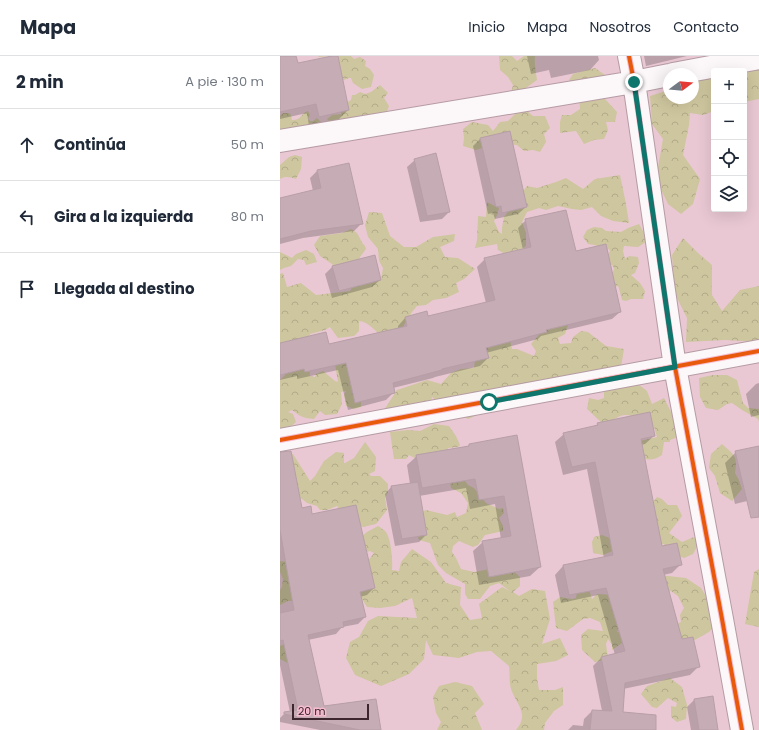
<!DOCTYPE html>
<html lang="es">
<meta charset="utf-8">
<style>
:root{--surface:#fff;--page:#f2f2f3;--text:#1f2937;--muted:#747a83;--line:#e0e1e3}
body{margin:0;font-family:Poppins,sans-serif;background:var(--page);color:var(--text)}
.controls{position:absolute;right:12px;top:12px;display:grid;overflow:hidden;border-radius:4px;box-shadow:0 4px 16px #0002}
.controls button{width:36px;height:36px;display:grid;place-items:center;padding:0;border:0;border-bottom:1px solid var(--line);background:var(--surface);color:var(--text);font:20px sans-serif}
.compass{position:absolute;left:383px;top:12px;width:36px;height:36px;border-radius:50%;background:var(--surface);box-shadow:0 4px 16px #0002;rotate:74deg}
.scale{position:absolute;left:12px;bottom:10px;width:77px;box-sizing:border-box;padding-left:4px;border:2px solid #3d262e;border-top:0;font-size:11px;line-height:14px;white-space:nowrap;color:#3d262e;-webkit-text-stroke:3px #f6bbcf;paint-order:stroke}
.stop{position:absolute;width:12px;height:12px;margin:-9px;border:3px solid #0f766e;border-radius:50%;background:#fff}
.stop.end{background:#0f766e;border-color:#fff;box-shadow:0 1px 4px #0008}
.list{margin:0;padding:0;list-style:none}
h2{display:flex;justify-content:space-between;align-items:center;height:52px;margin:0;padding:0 16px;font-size:17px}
h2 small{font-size:13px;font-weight:400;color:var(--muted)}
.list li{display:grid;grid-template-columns:26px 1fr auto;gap:12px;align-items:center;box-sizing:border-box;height:72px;padding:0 16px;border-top:1px solid var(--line)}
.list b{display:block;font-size:15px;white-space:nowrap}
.list em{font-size:13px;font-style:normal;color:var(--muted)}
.icon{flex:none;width:22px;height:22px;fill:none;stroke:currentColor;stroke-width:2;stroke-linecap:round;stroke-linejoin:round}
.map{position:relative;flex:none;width:479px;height:674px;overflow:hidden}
header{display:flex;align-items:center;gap:24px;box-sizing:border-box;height:56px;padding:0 20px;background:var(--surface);border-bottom:1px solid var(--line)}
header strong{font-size:19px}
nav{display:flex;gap:22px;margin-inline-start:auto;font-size:14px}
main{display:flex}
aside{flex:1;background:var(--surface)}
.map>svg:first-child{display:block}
.forest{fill:url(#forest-crowns)}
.shadow{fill:#0003}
.building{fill:#c5acb5;stroke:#b79ea7}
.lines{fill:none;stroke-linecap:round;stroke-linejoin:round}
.street-casing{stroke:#b59ba4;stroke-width:24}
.street{stroke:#fcf7f8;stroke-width:22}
.cycleway-casing{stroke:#f6bbcf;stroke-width:6}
.cycleway{stroke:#e8590c;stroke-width:4}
.route{stroke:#0f766e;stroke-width:5}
</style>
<header>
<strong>Mapa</strong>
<nav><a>Inicio</a><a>Mapa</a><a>Nosotros</a><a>Contacto</a></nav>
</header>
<main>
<aside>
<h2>2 min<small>A pie · 130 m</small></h2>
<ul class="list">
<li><svg class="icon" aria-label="ahead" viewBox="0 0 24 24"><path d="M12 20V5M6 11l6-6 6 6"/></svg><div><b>Continúa</b></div><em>50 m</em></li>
<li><svg class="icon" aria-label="left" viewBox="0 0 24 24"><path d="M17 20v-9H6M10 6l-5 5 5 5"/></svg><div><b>Gira a la izquierda</b></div><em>80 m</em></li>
<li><svg class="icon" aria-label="arrive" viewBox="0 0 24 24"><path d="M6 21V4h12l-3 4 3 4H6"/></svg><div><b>Llegada al destino</b></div></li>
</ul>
</aside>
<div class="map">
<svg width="479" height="674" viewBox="0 0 479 674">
<defs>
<pattern id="forest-crowns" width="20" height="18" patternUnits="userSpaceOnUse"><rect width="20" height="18" fill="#cec69e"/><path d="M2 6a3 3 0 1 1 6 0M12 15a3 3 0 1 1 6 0" fill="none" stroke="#b2aa88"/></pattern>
</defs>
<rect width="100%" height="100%" fill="#e9c8d3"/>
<!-- forest -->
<path class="forest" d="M38,0H71L74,3L80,1L86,5L85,10L90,13L94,19L91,31L82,33L73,27L71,22H69L64,24L56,22L51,0L39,1Z
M219,0H232L237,5L244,0H255C254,8 256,16 257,24L243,34L231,37L233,29L228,21L220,14Z
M315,12L325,19L322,33L317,41L325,43L337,56L335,66H326L328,74L324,83L314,84L304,88L296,75L280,77V66L282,59H291L300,53L299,39L289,24L293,18Z
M479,12V43L464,46V18Z
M434,15V55L423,59L410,57L409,69L403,99L420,123L413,148L401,158L388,148L376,123L383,83L372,68L370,40L389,34V42H413V21Z
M100,29L108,37L104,42L109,50L106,58L49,66L47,63L52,59L61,58V50L71,44L72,39H75L80,36L85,38L91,36Z
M28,55L30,59L28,63L30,65H33L37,62L44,69L9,74L3,73L0,75V60L3,57H9L11,59L12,64C22,64 21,57 28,55Z
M238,55H247L253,60H265L270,72L264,78L266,86L260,96L253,94L244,95L237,89L218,87L196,94L183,90L184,82L183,73L192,66L208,69L213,75L220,66L228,65Z
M15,99L22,101L21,113L16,123C10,121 5,120 0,123V109L9,101Z
M340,119L346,148L349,167L333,165L321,160L312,151L301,154L292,153L278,150L266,154L259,152L247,156L242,166L246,177V190L240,194H234L231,199H227L218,194L217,188L195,192L197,184L198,160L206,161L207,146L219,152L217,159L214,165L219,176L222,178V172L224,161L247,130L257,132L276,126L286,122L303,133L315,123Z
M89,156L102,157L110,180L124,191H136L153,181L175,178L174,185L160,191L165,201L178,202L195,213L184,223L176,227L179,236L166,242L153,244L146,249L137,250L132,256L124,269L123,283L105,285C98,278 90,266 79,265V275L74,280L58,282L50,271L45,274L30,278L25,288L0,293V218L3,217L7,231L21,227L36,239L70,235L75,225L83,217L101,224L103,212L99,205L98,193L88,181L85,169Z
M359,168L364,177L366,186L358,191L344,190L343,195L345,203L349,200L358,201L359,207L355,217L351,219L360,227L365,235L363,243H351L346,245L342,244L338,229L332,235L325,219L333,216L334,213L333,210L325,204L330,195L329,193H322L315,189L308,188L303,181L307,174L314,171L322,172L326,175L341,176L348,172Z
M71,173L77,177L83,188L85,190L86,193L80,201L77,211L57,215L52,208L40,200L34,189L40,180L62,177Z
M403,182L418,197L432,209V239L442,255L460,234L479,230V286L445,284L406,286L407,262L395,238L392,199Z
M26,194L34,198L37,206L26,209L24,204L18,203L11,210L4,212L0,214V196L12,202L16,198Z
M289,266L285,278L278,282L280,288L291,287L293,281L301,275L308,276L326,290L344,293L341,311L224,333H206L209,346L202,357L188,363L159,347L152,341L146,368L132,371L118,372L104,354L117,334L147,324L161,328L171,317L181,313L194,312L196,295L229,280L232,293H237L254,300L256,295L251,288L258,280L265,268Z
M70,300L81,340V351L74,353L66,350L64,339L66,335L61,336L62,348L57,358L45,359L40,355L34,363C23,362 21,361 12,354L8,356L13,358L16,366L9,372L0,374V324L5,319L7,310L29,308L30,320L35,321L36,318L43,315L55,325L58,326L55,308Z
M433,319H447L457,324L463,347L468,352L479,353V366L478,363L462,354L452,347L447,348L438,354L426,352L420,341L419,322Z
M358,328L367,335L372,348L384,342L392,358L398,365V381L390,384V386H384L382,399C373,405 368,404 358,401L352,387L377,381L374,371L366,364C355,365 356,360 347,359C339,358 332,365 326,370C319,365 314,359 307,353L309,342L318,344L324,342V336L331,333Z
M154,368L169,370L176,380L180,389L178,391L168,392L164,403L145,407L129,399L126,403H114L110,376L128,374L140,375Z
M85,386L96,401L95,415L89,418L91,420H100L108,428V436L105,442L107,454L96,468L83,471L70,467L62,458L57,450L47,454H40L37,450L27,447L22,443L11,438L0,397L13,398L30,425L35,420L44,405L56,396L64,397V407H65L74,402Z
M442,388C454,399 458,399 455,417L459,424L462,433L452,445L440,437L435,420L429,412L431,398Z
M181,419L188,429L194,432L206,447L219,453L223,452L224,457L219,462L223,470V475L205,479L198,489L193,491L179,485L173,490L172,496L176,502L181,513L194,516L205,514L219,510L229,511L240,521V530L233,536L239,540L252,533L265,535L270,563L262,588L280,582L288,599L276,605L257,608V622L259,634H275L283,631V649L274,655L265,667L264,674H236C250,658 236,648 231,633C229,626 230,617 229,610L211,595L197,596L179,602L153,599L146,584L144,603L129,618L101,630L75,619L66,602L70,586L79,581L88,565L98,560L137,562L132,542L115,550L100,552L87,551L74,530L78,518L94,497L90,495L76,500L73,487L87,476L98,470C100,471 104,474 106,476C111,483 113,505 112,514L119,515L121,506L132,493L151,506L166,527L181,531L180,549L190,564L202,562L199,548L222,531L230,535L219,527L210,530L200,543H188L185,538V528L166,517L158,509L150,487L139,484L133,467L134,459L146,454L167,459L175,456L177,461L186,457L188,447L181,437L171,432L169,422Z
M377,441L382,443L388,449H397L402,460L389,477L402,486L414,481L419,487L413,498L404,502L391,497L384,488L335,494L323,499L313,497L312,486L314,481L322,479L332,483L373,480L379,474L374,464L370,450Z
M0,505L9,506L14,545H8L0,549V534L2,531L3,523L0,516Z
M479,513V571L465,568L474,516Z
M379,519L406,522L421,532L426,540L428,551L442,563L429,576L404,590L390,571L401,566L400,559L404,552L398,540L391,535L379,538Z
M298,529L308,530L312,543L317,538L335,539L342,565L337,576L344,577V591L342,587L332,594V589L328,583L326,588L328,603L315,606L302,594L301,579L308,573L323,575L320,566L310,562L303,563L287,575L276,572L273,546L280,541L292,543L296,542Z
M6,587L17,612L0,603V590Z
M390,622L402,631L407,649L406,663L397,666L391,661V650L396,651L397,647L388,642L377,652L372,651L361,638L367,630Z
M175,626L192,630L204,648L195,657L202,674H157L161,666L156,657L153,641L159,630Z"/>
<!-- shadow -->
<path class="shadow" d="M0,0H15L17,8L68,54L58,64L29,70L27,57L0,63Z
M247,0H318L319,4L310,14L271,22L269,14L251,18Z
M364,0H407L366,10Z
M200,83L246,151L238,158L215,163L213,157L208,158L193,90Z
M135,104L169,156L162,163L140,166L127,111Z
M37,115L81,168L74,175L23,182L0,188V143L33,135L30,122Z
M246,164L295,197L340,256L332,263L261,280L258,283L206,297L208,302L200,310L155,321L153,322L113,332L114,336L106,344L68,354L58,314L17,323V320L0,324V288L48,289L118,273V270L125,262L147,261L206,247L197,211L205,203L243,194L238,172Z
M52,211L100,224L92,231L52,242L45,218Z
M479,327V359L471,361L466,338L476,328Z
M318,368L374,380L365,388L361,389L381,491L400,509L392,517L383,519L401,584L419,610L410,619L343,633L340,674H288L293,669L303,670L304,663L312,655H322L313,610L321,602L335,599L318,539L281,547L275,519L283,510L324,502L307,413L283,419L275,386L284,378L315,370Z
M237,381L260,511L250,520L199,529L193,495L203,486L221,483L215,448L190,453L186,432L139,440L146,479L139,486L115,490L105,438L112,430L130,428L127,409L137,400L187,391L189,389Z
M456,396L479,402V442L455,448L445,407Z
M0,419L21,453L31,459L94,532L87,539L80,541L85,561L78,568L62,571L56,578L28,584L43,651L100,674H40L0,666V662L5,657L10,656L0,609Z
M414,644L437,674H411L407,651Z"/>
<!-- building -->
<path class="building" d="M0,0H16L18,7L52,0H58L69,54L39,61L36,48L0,56Z
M230,75L247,151L222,157L221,150L216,151L200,82Z
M156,97L170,156L147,160L134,103Z
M69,107L83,168L31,175L0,183V142L41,132L37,114Z
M286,154L296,195L326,188L341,256L266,274L267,276L206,292L209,302L162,313V314L113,327L115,337L75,347L66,307L25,316L24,313L0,319V287L46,276L49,288L127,270L125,261L147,255L148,260L215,244L204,202L251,191L245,163Z
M95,199L101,224L59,235L52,210Z
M370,356L375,380L361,383L382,490L397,487L402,509L383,513L402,583L413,581L420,611L345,627L343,656L376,659V674H310L312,654L332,655L321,601L345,595L326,532L289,539L283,509L333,499L315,406L292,411L283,377L318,369L317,367Z
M237,379L261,511L209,521L202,485L231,480L224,440L199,444L195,423L142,432L136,399L189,390V388Z
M479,390V461L471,462L455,395Z
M11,395L22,452L31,450L32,458L76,449L95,532L80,536L86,561L63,566L64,571L28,579L44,650L96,643L101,674H80L4,658V656L18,654L3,584L0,585V557L14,554L0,474V396Z
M138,426L147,479L122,483L111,430Z
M433,640L438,674H419L414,643Z"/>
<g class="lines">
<defs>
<path id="street" d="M349,0L354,26L395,311L442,563L462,674
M393,18L479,2
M0,85L354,26L389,19
M0,384L479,295"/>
</defs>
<!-- street casing -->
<use href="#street" class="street-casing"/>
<!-- street -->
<use href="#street" class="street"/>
<defs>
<path id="cycleway" d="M349,0L354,26L395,311L442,563L462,674
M0,384L479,295"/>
</defs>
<!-- cycleway casing -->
<use href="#cycleway" class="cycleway-casing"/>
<!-- cycleway -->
<use href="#cycleway" class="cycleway"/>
</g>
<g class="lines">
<!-- route -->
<path class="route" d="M209,346L395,311L354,26"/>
</g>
</svg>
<div class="controls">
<button>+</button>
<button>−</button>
<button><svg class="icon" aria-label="locate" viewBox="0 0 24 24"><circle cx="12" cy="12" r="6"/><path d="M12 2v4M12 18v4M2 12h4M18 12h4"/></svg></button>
<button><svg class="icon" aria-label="layers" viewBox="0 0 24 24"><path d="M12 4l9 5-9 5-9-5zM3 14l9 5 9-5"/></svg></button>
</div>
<svg class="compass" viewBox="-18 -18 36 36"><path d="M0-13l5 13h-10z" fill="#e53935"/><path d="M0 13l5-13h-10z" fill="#747a83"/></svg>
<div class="scale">20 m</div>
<div class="stop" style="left:209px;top:346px"></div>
<div class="stop end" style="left:354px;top:26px"></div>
</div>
</main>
